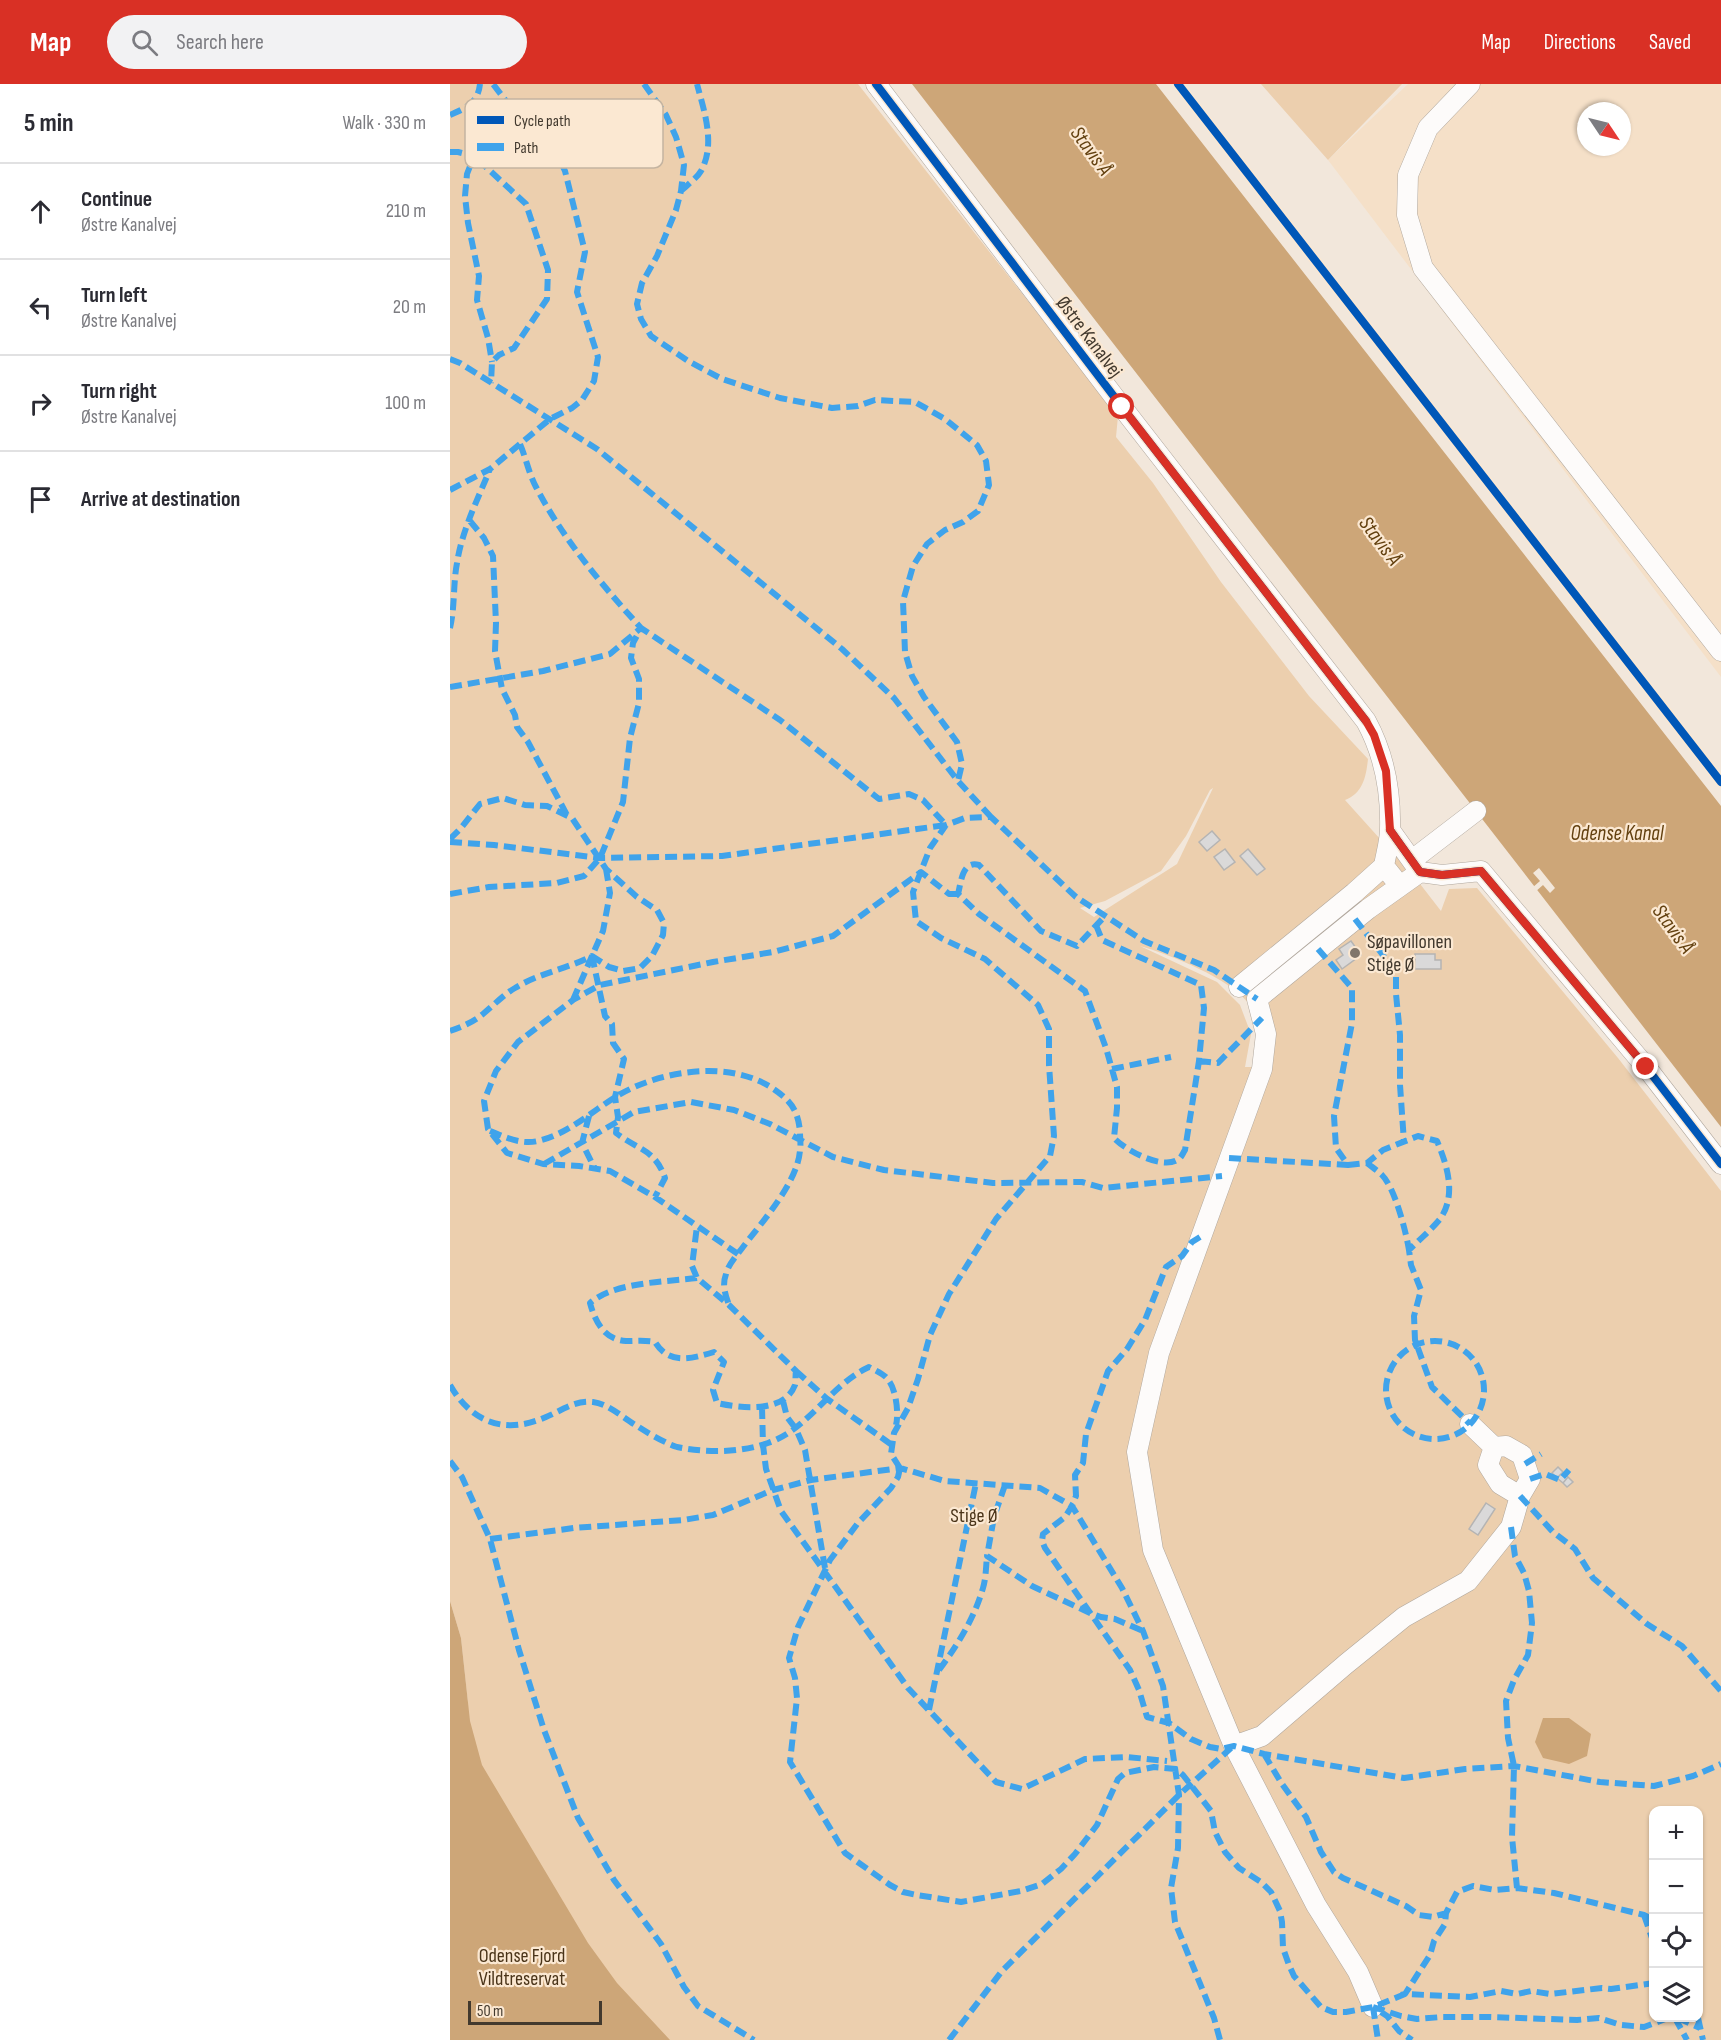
<!DOCTYPE html>
<meta charset="utf-8">
<style>
:root{--surface:#fff;--page:#f2f2f3;--text:#2b2b33;--muted:#7c7c81;--line:#e1e1e2;--accent:#d93025}
body{margin:0;font-family:"Sofia Sans Condensed",sans-serif;background:var(--page);color:var(--text)}
.controls{position:absolute;right:18px;bottom:18px;display:grid;overflow:hidden;border-radius:12px;box-shadow:0 2px 4px #0004}
.controls button{width:54px;height:54px;display:grid;place-items:center;padding:0;border:0;border-bottom:2px solid var(--line);background:var(--surface);color:var(--text);font:30px sans-serif}
.compass{position:absolute;left:1127px;top:18px;width:54px;height:54px;border-radius:50%;background:var(--surface);box-shadow:0 2px 4px #0004;rotate:125deg}
.scale{position:absolute;left:18px;bottom:15px;width:134px;box-sizing:border-box;padding-left:6px;border:3px solid #42392e;border-top:0;font-size:16px;line-height:21px;white-space:nowrap;color:#42392e;-webkit-text-stroke:4px #fbe8d2;paint-order:stroke}
.stop{position:absolute;width:18px;height:18px;margin:-14px;border:4px solid #d93025;border-radius:50%;background:#fff}
.stop.end{background:#d93025;border-color:#fff;box-shadow:0 2px 6px #0008}
.list{margin:0;padding:0;list-style:none}
h2{display:flex;justify-content:space-between;align-items:center;height:78px;margin:0;padding:0 24px;font-size:26px}
h2 small{font-size:20px;font-weight:400;color:var(--muted)}
.list li{display:grid;grid-template-columns:39px 1fr auto;gap:18px;align-items:center;box-sizing:border-box;height:96px;padding:0 24px;border-top:2px solid var(--line)}
.list b{display:block;font-size:22px;white-space:nowrap}
.list p{margin:0;font-size:20px;white-space:nowrap;color:var(--muted)}
.list em{font-size:20px;font-style:normal;color:var(--muted)}
.icon{flex:none;width:33px;height:33px;fill:none;stroke:currentColor;stroke-width:2;stroke-linecap:round;stroke-linejoin:round}
.map{position:relative;flex:none;width:1271px;height:1956px;overflow:hidden}
header{display:flex;align-items:center;gap:36px;box-sizing:border-box;height:84px;padding:0 30px;background:var(--accent);color:#fff}
header strong{font-size:28px}
nav{display:flex;gap:33px;margin-inline-start:auto;font-size:21px}
.search{width:420px;height:54px;background:var(--page);display:flex;align-items:center;gap:15px;box-sizing:border-box;padding:0 21px;border-radius:33px;color:var(--muted);font-size:22px}
main{display:flex}
aside{flex:1;background:var(--surface)}
.map>svg:first-child{display:block}
.built{fill:#f5e0c8;fill-rule:evenodd}
.green{fill:#eccfae;fill-rule:evenodd}
.water{fill:#cda678}
.pier{fill:#f2e7db}
.building{fill:#dad9d9;stroke:#b5b4b3;stroke-width:1.5}
.lines{fill:none;stroke-linecap:round;stroke-linejoin:round}
.minor-casing{stroke:#b0a79d;stroke-width:21}
.minor{stroke:#fdfbfa;stroke-width:20}
.quiet{stroke:#3fa3eb;stroke-width:6;stroke-dasharray:12 6;stroke-linecap:butt}
.cycleway-casing{stroke:#fbe8d2;stroke-width:11}
.cycleway{stroke:#0057b8;stroke-width:8}
.route{stroke:#d93025;stroke-width:8}
.poi-dot{fill:#80766b;stroke:#fbe8d2;stroke-width:2}
.labels{text-anchor:middle;dominant-baseline:central;stroke-width:4.5;stroke-linejoin:round;paint-order:stroke}
.street-label{font-size:20px;fill:#42392e;stroke:#fbe8d2}
.poi-label{font-size:20px;fill:#42392e;stroke:#fbe8d2;text-anchor:start}
.park-label{font-size:20px;fill:#4a3419;stroke:#fbe8d2}
.water-label{font-size:21px;font-style:italic;fill:#63400f;stroke:#fbe8d2}
.key{fill:#fbe8d2;stroke:#c4b4a1;stroke-width:1.5}
.key-label{font-size:16px;fill:#42392e}
</style>
<header>
<strong>Map</strong>
<div class="search"><svg class="icon" aria-label="search" viewBox="0 0 24 24"><circle cx="10" cy="10" r="6"/><path d="M15 15l6 6"/></svg>Search here</div>
<nav><a>Map</a><a>Directions</a><a>Saved</a></nav>
</header>
<main>
<aside>
<h2>5 min<small>Walk · 330 m</small></h2>
<ul class="list">
<li><svg class="icon" aria-label="ahead" viewBox="0 0 24 24"><path d="M12 20V5M6 11l6-6 6 6"/></svg><div><b>Continue</b><p>Østre Kanalvej</p></div><em>210 m</em></li>
<li><svg class="icon" aria-label="left" viewBox="0 0 24 24"><path d="M17 20v-9H6M10 6l-5 5 5 5"/></svg><div><b>Turn left</b><p>Østre Kanalvej</p></div><em>20 m</em></li>
<li><svg class="icon" aria-label="right" viewBox="0 0 24 24"><path d="M7 20v-9h11M14 6l5 5-5 5"/></svg><div><b>Turn right</b><p>Østre Kanalvej</p></div><em>100 m</em></li>
<li><svg class="icon" aria-label="arrive" viewBox="0 0 24 24"><path d="M6 21V4h12l-3 4 3 4H6"/></svg><div><b>Arrive at destination</b></div></li>
</ul>
</aside>
<div class="map">
<svg width="1271" height="1956" viewBox="0 0 1271 1956">
<rect width="100%" height="100%" fill="#f2e7db"/>
<!-- built -->
<path class="built" d="M958,0H1271V593L878,76ZM1136,27H1172V63H1136Z"/>
<!-- green -->
<path class="green" d="M0,0H408L668,332L666,353L703,399L771,498L859,612L918,675C916,693 913,709 895,716L967,796L991,827L999,805L1027,804L1168,974L1271,1107V1956H0V1563L18,1619L11,1554L0,1517ZM763,704L727,780L644,833L630,824L655,817L711,787L736,752L760,706ZM690,862C719,870 781,895 799,920C804,927 811,971 813,983H795L801,950L790,921L767,898ZM1204,1726H1248V1934H1204Z
M811,0H952L878,76Z"/>
<!-- water -->
<path class="water" d="M462,0H706L1271,722V1043Z
M0,1517L11,1554L20,1637L32,1681L138,1859L167,1899L220,1956H0Z
M1093,1634H1119L1141,1650L1137,1672L1119,1680L1093,1674L1085,1658Z"/>
<!-- pier -->
<path class="pier" d="M1089,784L1105,804L1100,809L1093,801L1085,808L1082,804L1090,797L1083,789Z"/>
<!-- building -->
<path class="building" d="M762,747L770,756L757,767L749,758Z
M775,765L785,778L774,786L764,773Z
M798,765L815,785L807,791L790,772Z
M901,857L911,871L892,885L886,876L893,871L889,865Z
M965,870H985V876H991V885H965Z
M1108,1383L1113,1388L1107,1394L1102,1389Z
M1113,1388L1118,1393L1113,1399L1107,1394Z
M1118,1393L1123,1398L1117,1403L1113,1399Z
M1036,1419L1045,1425L1028,1451L1019,1445Z"/>
<g class="lines">
<defs>
<path id="minor" d="M426,0L672,323L916,637C934,670 941,708 940,745C940,757 936,770 934,782L950,802
M1020,0L978,44L958,91L957,131L973,184L1271,567
M940,746L970,788L992,791L1031,787L1196,983L1271,1080
M962,776L1026,727
M789,903L904,809L934,782
M1044,1363L1056,1362L1072,1371L1080,1395L1070,1412
M784,1662L812,1652L896,1580L954,1533L1018,1497L1061,1443L1070,1412L1050,1400L1038,1381L1044,1363L1020,1340
M923,1923L908,1888L866,1821L784,1662L703,1466L687,1368L709,1269L812,985L816,950L807,915L918,825L970,788"/>
</defs>
<!-- minor casing -->
<use href="#minor" class="minor-casing"/>
<!-- minor -->
<use href="#minor" class="minor"/>
<!-- quiet -->
<path class="quiet" d="M194,0L216,31L226,53L234,81L231,107L226,126L207,172L192,199L187,220L191,235L201,252L238,277L272,295L330,314L382,324L408,322L425,316L465,318L495,335L527,361L536,377L539,401L528,427L513,438L495,446L477,460L463,482L453,517L455,568L462,592L474,613L507,658L512,680L508,697
M22,21L36,22L31,37L32,55L24,72L76,120L98,186L97,215L64,264L49,271L42,278L41,299
M0,31C16,24 28,19 30,0
M0,68H8L24,72L17,90L15,112L18,139L29,192L27,216L38,254L42,278
M231,107C237,101 247,94 251,87C266,60 254,27 247,0
M0,275L10,279L147,365L392,565L444,614L508,697L541,733
M0,406L40,385L100,335L122,324L132,316L144,297L148,273L127,208L135,168L115,87L100,56L84,32L56,17L43,0
M20,437L34,454L43,472L46,539L45,567L52,605L65,631L67,643L78,658L117,731
M0,544C5,523 3,500 7,479C12,446 28,415 40,385
M0,603L93,587L160,570L191,544C152,501 113,455 86,403C79,390 76,374 70,360
M0,755L11,744L30,720L53,714L75,721L97,722L122,734L156,785L187,813L207,826L214,839L213,851L202,872L190,884L173,887L159,883L142,872C117,885 89,889 65,904C53,911 44,921 33,930C23,938 12,943 0,947
M0,758L44,761L150,774L272,772L496,741
M156,785L160,809L153,847L142,872L155,932L162,940L163,959L174,975L165,1013L168,1033L166,1049C188,1066 205,1065 215,1094L205,1113
M0,810L39,803L107,799L134,792L150,774L173,718L180,654L189,619V595L181,574L183,559L191,544L330,636L429,715L459,710L473,716L496,741
M905,835L946,888V910L950,951V1001L954,1058
M646,841L652,856L751,901L754,924L749,977L735,1066C733,1069 732,1072 730,1074C715,1088 675,1066 664,1054L667,1024V1003L656,964L635,907L529,830L508,810C511,799 512,776 529,781L591,847L627,862L655,832
M868,865L902,904V939L884,1032L886,1064L898,1081L917,1079L933,1066L968,1052L987,1057C997,1081 1007,1111 990,1135C981,1146 969,1156 959,1166L961,1181L971,1206L964,1232L965,1256L982,1303L1020,1340
M123,916L142,872
M749,977L768,979L812,934
M662,985L721,973
M139,1032L132,1059L145,1085
M40,1047C55,1053 71,1061 88,1057C118,1050 141,1028 167,1012C209,987 275,976 319,1002C339,1015 348,1024 350,1048C350,1054 351,1060 350,1066C348,1098 312,1138 293,1163C287,1171 278,1181 276,1190C272,1201 275,1210 279,1221
M779,1074L898,1081
M917,1079C922,1083 928,1087 932,1091C945,1104 956,1148 959,1166
M94,1080L184,1028L241,1018L284,1026L320,1040L383,1073L434,1086L543,1099L632,1098L653,1104L772,1092
M750,1153L742,1158L732,1172L716,1183L695,1236L677,1265L658,1287L636,1350L633,1379L625,1391L626,1412L622,1422L615,1433L593,1450L592,1457L595,1464L680,1586L689,1606L697,1633L719,1639L741,1655L760,1663L771,1665L784,1662L814,1670L954,1694L1015,1685L1064,1682L1150,1698L1204,1702L1243,1692L1271,1680
M288,1170L205,1113L160,1087L129,1082L93,1080L57,1069L38,1045L34,1017L46,987L68,958L123,916L150,901L263,878L323,868L383,852L471,788L499,810H508
M247,1194C215,1198 164,1198 140,1219C145,1238 155,1256 176,1257C186,1257 195,1256 205,1258C219,1281 241,1275 264,1268L274,1278L263,1306L267,1319C290,1324 334,1330 345,1301C346,1298 345,1291 346,1287L279,1221L247,1194L242,1182L247,1142
M936 1306a49 49 0 1 1 98 0a49 49 0 1 1-98 0Z
M346,1287L376,1314L442,1361
M0,1301C22,1339 55,1351 96,1333C111,1327 125,1316 143,1318C159,1320 173,1334 187,1342C196,1348 217,1360 227,1363C257,1369 289,1369 318,1359C359,1345 380,1301 419,1283C426,1287 435,1290 439,1297C446,1306 449,1330 446,1341
M333,1317L337,1333L346,1345L355,1366L375,1484
M312,1323L313,1361L316,1385L331,1427L458,1604L546,1698L572,1705L635,1675L677,1673L717,1677
M0,1377L12,1393L40,1455L69,1566L94,1646L128,1734L164,1796L211,1860L234,1903L248,1922L304,1956
M1075,1380L1091,1370
M450,1384L448,1393L441,1404L408,1439L380,1476L348,1543L339,1574L345,1594L347,1614L340,1678L395,1769L440,1801L453,1808L467,1811L511,1818L571,1807L592,1800L611,1785L625,1770L647,1741L668,1695L675,1689L704,1683L726,1685L733,1691L761,1727L765,1748L775,1768L789,1784L811,1798L821,1808L830,1827L832,1838L833,1864L839,1881L844,1892L871,1923L883,1928H896L923,1923L955,1910L1020,1913L1051,1907L1067,1910L1081,1907L1100,1910L1152,1904L1161,1905L1204,1899
M450,1384L441,1370L444,1349L458,1324L468,1295L480,1251L499,1210L546,1135L600,1072L604,1052L599,981V945L588,921L535,875L491,854L466,837L463,808L480,764L496,741L515,734L541,733L626,813L694,857L764,886L807,915
M1080,1395L1095,1390L1110,1396L1119,1386
M555,1401L544,1433L537,1472L582,1502L640,1529L651,1533L665,1535L693,1547
M1070,1412L1103,1448L1125,1465L1143,1494L1197,1540L1232,1562L1271,1607
M1061,1443L1065,1472L1074,1489L1079,1507L1082,1539L1078,1571L1064,1596L1056,1617L1058,1654L1064,1682L1062,1753L1067,1804
M40,1455L124,1444L233,1436L263,1431L323,1406L361,1396L450,1384L495,1397L590,1404L622,1422L672,1504L693,1547L713,1602L729,1711L728,1764L721,1804L725,1838L764,1934L770,1956
M489,1586C508,1560 524,1535 533,1504C536,1494 536,1482 537,1472
M479,1626L526,1399
M814,1670L832,1700L856,1733L871,1768L884,1788L893,1794L956,1822L969,1831L983,1833L996,1829
M1194,1831L1204,1860
M951,1911L955,1910L980,1871L984,1857L995,1840L996,1829L1007,1808L1023,1802L1045,1806L1067,1804L1104,1809L1194,1831L1204,1836
M923,1923L951,1932L967,1935L992,1933H1041L1127,1936L1149,1934L1171,1941L1194,1943L1218,1934
M923,1923L928,1956
M931,1928L937,1932L949,1947L962,1956
M1225,1934L1237,1956
M1228,1934L1250,1944
M1248,1934L1253,1956
M499,1956L552,1887L729,1711L781,1664"/>
<defs>
<path id="cycleway" d="M426,0L672,323L916,637
M728,0L1271,698
M940,746L970,788L992,791L1031,787L1196,983L1271,1080"/>
</defs>
<!-- cycleway casing -->
<use href="#cycleway" class="cycleway-casing"/>
<!-- cycleway -->
<use href="#cycleway" class="cycleway"/>
</g>
<g class="lines">
<!-- route -->
<path class="route" d="M672,323L916,637L924,651L936,687L940,746L970,788L992,791L1031,787L1196,983"/>
</g>
<!-- markers -->
<circle class="poi-dot" cx="905" cy="869" r="6"/>
<g class="labels">
<!-- street labels -->
<g class="street-label">
<text transform="translate(639 253) rotate(53)">Østre Kanalvej</text>
</g>
<!-- poi labels -->
<g class="poi-label">
<text x="917" y="858">Søpavillonen<tspan x="917" dy="23">Stige Ø</tspan></text>
</g>
<!-- park labels -->
<g class="park-label">
<text x="524" y="1432">Stige Ø</text>
<text x="72" y="1872">Odense Fjord<tspan x="72" dy="23">Vildtreservat</tspan></text>
</g>
<!-- water labels -->
<g class="water-label">
<text transform="translate(641 67) rotate(54)">Stavis Å</text>
<text transform="translate(930 457) rotate(53)">Stavis Å</text>
<text x="1167" y="749">Odense Kanal</text>
<text transform="translate(1223 845) rotate(54)">Stavis Å</text>
</g>
</g>
<!-- legend -->
<rect x="15" y="15" width="198" height="69" rx="9" class="key"/>
<rect x="27" y="32" width="27" height="8" fill="#0057b8"/>
<rect x="27" y="59" width="27" height="8" fill="#3fa3eb"/>
<g class="key-label">
<text x="64" y="42">Cycle path</text>
<text x="64" y="69">Path</text>
</g>
</svg>
<div class="controls">
<button>+</button>
<button>−</button>
<button><svg class="icon" aria-label="locate" viewBox="0 0 24 24"><circle cx="12" cy="12" r="6"/><path d="M12 2v4M12 18v4M2 12h4M18 12h4"/></svg></button>
<button><svg class="icon" aria-label="layers" viewBox="0 0 24 24"><path d="M12 4l9 5-9 5-9-5zM3 14l9 5 9-5"/></svg></button>
</div>
<svg class="compass" viewBox="-18 -18 36 36"><path d="M0-13l5 13h-10z" fill="#e53935"/><path d="M0 13l5-13h-10z" fill="#7c7c81"/></svg>
<div class="scale">50 m</div>
<div class="stop" style="left:672px;top:323px"></div>
<div class="stop end" style="left:1196px;top:983px"></div>
</div>
</main>
